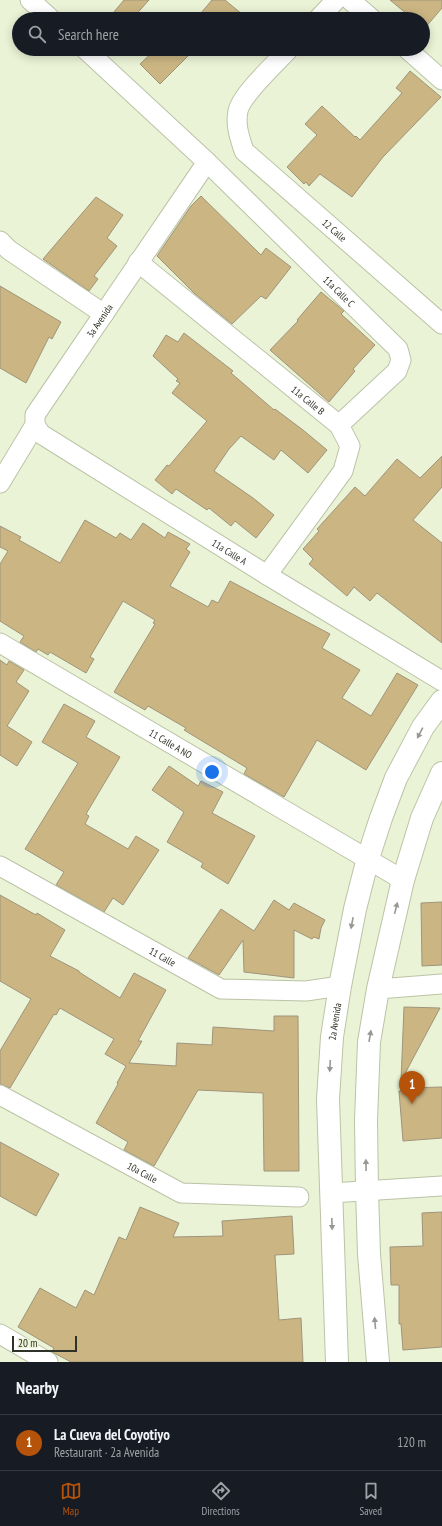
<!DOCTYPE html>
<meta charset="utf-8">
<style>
:root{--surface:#171b24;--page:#20242c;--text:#f1f3f6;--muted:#9ea1a6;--line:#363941;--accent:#b45309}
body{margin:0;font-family:"PT Sans Narrow",sans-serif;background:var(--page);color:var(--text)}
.scale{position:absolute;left:12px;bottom:10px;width:65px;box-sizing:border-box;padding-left:4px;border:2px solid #2f3227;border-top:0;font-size:11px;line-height:14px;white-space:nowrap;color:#2f3227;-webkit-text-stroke:3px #ebf3d6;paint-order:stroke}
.you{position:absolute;left:212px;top:772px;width:14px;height:14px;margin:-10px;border:3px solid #fff;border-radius:50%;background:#1a73e8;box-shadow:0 0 0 6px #1a73e833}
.badge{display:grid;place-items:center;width:26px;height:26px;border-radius:50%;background:var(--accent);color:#fff;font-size:13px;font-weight:700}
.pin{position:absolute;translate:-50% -33px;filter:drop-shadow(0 1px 2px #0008)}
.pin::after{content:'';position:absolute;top:21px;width:14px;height:12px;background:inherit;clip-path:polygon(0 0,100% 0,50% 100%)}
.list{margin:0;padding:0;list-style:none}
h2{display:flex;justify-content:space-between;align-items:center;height:52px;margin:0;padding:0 16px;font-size:17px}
h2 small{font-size:13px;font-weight:400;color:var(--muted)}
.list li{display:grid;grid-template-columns:26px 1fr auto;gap:12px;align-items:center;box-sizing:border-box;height:56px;padding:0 16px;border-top:1px solid var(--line)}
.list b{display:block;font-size:15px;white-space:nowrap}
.list p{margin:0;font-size:13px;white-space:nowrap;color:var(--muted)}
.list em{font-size:13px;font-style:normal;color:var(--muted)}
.icon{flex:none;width:22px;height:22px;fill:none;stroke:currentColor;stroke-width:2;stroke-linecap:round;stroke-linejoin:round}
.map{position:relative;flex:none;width:442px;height:1362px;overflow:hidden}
.search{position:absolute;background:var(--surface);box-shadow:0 2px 10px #0003;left:12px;right:12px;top:12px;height:44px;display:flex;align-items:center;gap:10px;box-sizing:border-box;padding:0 14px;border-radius:22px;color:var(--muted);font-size:15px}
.sheet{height:108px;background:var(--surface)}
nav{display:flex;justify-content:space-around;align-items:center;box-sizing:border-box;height:56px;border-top:1px solid var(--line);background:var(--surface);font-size:11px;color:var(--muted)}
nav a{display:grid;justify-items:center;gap:2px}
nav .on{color:var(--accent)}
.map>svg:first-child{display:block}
.building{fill:#cbb683;stroke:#9f947a}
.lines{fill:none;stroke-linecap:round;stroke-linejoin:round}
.street-casing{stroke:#bbc3a7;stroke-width:21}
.secondary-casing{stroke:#bbc3a7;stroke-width:24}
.street{stroke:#fff;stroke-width:19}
.secondary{stroke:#fff;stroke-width:22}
.oneway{fill:#979893}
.labels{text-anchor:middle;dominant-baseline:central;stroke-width:3;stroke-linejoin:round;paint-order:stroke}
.street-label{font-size:10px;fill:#2f3227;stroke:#ebf3d6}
</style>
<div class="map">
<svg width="442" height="1362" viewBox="0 0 442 1362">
<rect width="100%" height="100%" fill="#ebf3d6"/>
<!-- building -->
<path class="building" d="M124,0H149L132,19H108Z
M212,0H225L248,19H208L201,13Z
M390,0H442V8L424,29L423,19H413Z
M156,49H195L160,84L140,64Z
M410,71L441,97L383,157L352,197L320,174L309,186L306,182L304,184L287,167L317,135L305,124L322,106L355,137L356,136L360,140L402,93L396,88Z
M201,196L261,255L266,248L291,267L266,299L261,296L232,324L194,293L157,256L191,206Z
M96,197L123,215L107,238L117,246L94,276L98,279L89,291L43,259Z
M0,286L61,322L52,339L49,337L26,383L0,368Z
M321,292L344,311L341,314L375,345L353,369L355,371L329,402L270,350L298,321L297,320Z
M184,333L233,371L231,373L274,410L275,409L303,430L327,450L308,473L281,450L274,460L241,436L229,449L214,471L253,498L274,515L256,538L235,521L231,526L209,508L207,510L176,489L172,494L155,480L167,465L169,466L207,421L172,393L180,383L176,381L178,379L153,356L166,335L178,342Z
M442,456V487L413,520L442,543V643L377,593L370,601L354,587L347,596L309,564L313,559L303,549L319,531L317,529L355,487L365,496L397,459L420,478Z
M85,520L116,538L120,533L131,540L143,523L165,538L168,532L190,544L186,549L190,552L170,586L208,607L212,600L218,603L230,581L330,634L322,648L360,670L342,698L371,716L397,673L418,685L366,770L317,740L284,797L244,774L247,768L184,730L186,728L148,706L145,710L114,692L155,624L153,623L155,620L123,601L90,657L94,659L86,673L50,652L48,655L38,649L36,652L20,642L24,636L0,621V564L8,551L0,547V526L21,537L19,540L60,563Z
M0,660L7,665L9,661L24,670L16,682L29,691L7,726L32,742L17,766L0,755Z
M64,704L95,721L86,737L120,757L86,814L89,816L85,824L128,849L136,836L159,850L123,905L113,898L104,912L56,885L64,872L25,849L78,763L42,742Z
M169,766L198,786L201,781L223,792L212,813L255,836L228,884L201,867L203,863L167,842L184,812L152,790Z
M0,895L36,915L37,913L65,930L50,956L79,971V972L120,998L134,973L166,990L138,1041H142L129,1063L176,1066L177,1043L212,1045L213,1027L274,1031V1016H298L299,1171H264L263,1093L198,1090L154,1166L124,1150L128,1142L96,1123L118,1084L117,1083L126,1066L105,1054L114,1039L60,1008L56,1015L54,1014L10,1088L0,1084V1051L31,999L0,981Z
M274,900L289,910L294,903L325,920L321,928L319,939L314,937L312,939L294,930V978L244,972L243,940L219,975L188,958L221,909L254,931Z
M442,902V965L422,966L421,903Z
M404,1007L440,1008L401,1081Z
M442,1087V1138L403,1141L399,1091H401V1088Z
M0,1142L59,1174L36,1216L0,1196Z
M140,1207L179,1223L173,1237L223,1236L222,1221L292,1216L294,1254L275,1255L279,1320L301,1318L303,1362H71L52,1352L54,1348L18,1327L40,1288L76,1308L85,1290L94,1295L119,1237L126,1240Z
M442,1212V1347L403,1350L401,1324H399V1285H391L390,1247L423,1246L422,1213Z"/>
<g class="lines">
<defs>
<g id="street">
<path d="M30,0L51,19"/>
<path d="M350,0L372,19"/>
<path d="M318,19L336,0"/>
<path id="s1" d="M85,49L207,162L398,349L401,360L397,371L339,425"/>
<path id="s2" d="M289,49C277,62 241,95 238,111C235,126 240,138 244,151L442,324"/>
<path d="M407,49L442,80"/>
<path d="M0,241L9,250L104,314"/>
<path id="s3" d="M138,262L339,425L350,446L343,471L267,575"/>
<path id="s4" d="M35,425L41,434L267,575L442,681"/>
<path id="s5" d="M0,483L35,425V415L207,162"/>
<path id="s6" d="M0,643L403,880"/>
<path id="s7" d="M0,866L221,989L306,991L340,986"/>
<path d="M378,989L442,984"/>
<path id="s8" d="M0,1095L181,1193L299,1197"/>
<path d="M331,1193L442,1186"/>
<path d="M0,1334L48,1362"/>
</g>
<g id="secondary">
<path id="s9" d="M337,1362L328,1099L332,1037L340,986L355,909L368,858L381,818L396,778L423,727L442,701"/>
<path d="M378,1362L369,1254L367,1191L366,1120L369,1042L378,989L403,880L422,818L442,773"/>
</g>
</defs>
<!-- street casing -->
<use href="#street" class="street-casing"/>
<!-- secondary casing -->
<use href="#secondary" class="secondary-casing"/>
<!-- street -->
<use href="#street" class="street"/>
<!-- secondary -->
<use href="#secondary" class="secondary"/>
</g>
<!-- one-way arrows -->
<defs><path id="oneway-solid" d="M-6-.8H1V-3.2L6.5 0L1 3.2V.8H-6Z"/></defs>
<g class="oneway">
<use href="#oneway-solid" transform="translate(420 733) rotate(118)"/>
<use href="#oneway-solid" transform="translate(396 908) rotate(-76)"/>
<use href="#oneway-solid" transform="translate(352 923) rotate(101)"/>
<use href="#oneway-solid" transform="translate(370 1036) rotate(-80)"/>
<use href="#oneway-solid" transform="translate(330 1066) rotate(93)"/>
<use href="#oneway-solid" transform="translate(366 1165) rotate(-91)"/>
<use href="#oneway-solid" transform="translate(332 1224) rotate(88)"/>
<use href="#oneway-solid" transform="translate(375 1323) rotate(-95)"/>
</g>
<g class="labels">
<!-- street labels -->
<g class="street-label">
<text stroke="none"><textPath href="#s2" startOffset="242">12 Calle</textPath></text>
<text stroke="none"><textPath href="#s1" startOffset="351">11a Calle C</textPath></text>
<text stroke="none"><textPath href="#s5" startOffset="192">3a Avenida</textPath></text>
<text stroke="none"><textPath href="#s3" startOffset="219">11a Calle B</textPath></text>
<text stroke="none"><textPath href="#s4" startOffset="233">11a Calle A</textPath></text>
<text stroke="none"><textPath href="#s6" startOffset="198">11 Calle A NO</textPath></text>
<text stroke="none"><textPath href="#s7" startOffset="186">11 Calle</textPath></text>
<text stroke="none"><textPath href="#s9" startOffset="341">2a Avenida</textPath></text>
<text stroke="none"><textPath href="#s8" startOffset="162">10a Calle</textPath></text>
</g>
</g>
</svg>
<div class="scale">20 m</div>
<div class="you"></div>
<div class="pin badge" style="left:412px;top:1104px">1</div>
<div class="search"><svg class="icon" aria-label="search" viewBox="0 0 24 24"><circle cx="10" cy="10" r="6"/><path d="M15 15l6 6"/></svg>Search here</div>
</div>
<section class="sheet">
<h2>Nearby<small></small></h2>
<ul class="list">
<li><span class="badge">1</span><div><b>La Cueva del Coyotiyo</b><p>Restaurant · 2a Avenida</p></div><em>120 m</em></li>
</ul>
</section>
<nav>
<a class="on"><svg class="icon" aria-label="map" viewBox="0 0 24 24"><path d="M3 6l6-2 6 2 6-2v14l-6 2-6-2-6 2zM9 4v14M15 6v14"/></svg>Map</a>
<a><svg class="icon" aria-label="directions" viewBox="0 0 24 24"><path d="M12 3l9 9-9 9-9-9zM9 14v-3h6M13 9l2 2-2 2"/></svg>Directions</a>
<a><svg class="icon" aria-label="saved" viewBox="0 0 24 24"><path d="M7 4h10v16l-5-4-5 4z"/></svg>Saved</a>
</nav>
